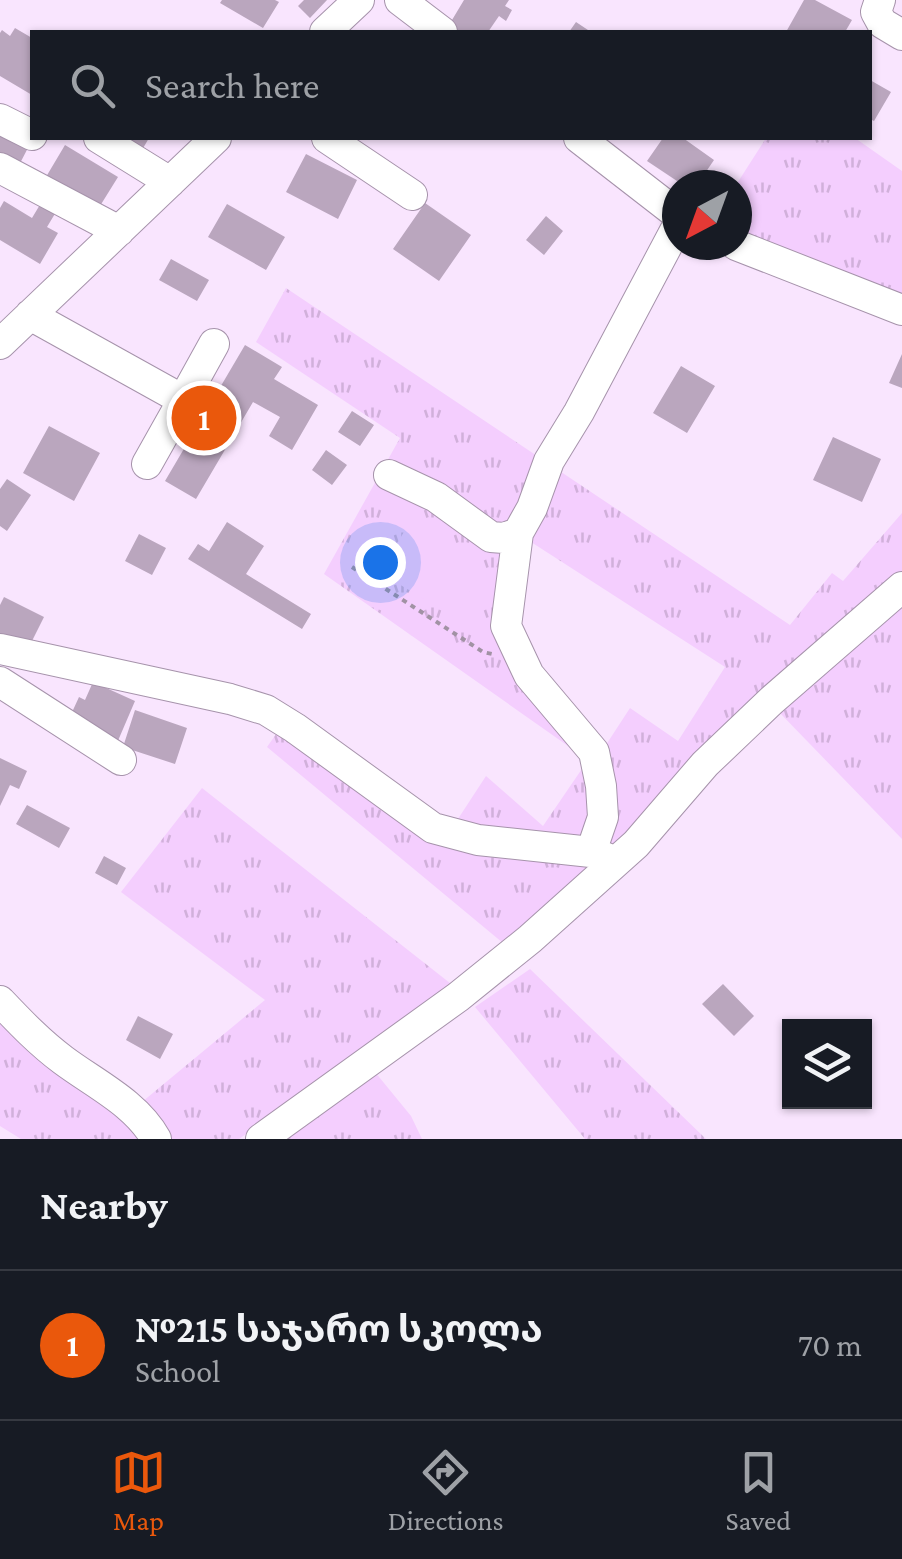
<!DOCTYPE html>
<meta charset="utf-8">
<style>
:root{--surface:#171b24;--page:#20242c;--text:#f1f3f6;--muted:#9ea1a6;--line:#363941;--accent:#ea580c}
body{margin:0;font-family:"Crimson Pro","Noto Sans Georgian",serif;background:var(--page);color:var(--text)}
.controls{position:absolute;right:30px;bottom:30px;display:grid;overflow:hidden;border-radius:0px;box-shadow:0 2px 8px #0004}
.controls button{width:90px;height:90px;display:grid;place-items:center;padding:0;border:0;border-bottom:2px solid var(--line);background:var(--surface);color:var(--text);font:50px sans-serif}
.compass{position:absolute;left:662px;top:170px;width:90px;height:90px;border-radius:50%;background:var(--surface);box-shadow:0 2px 8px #0004;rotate:221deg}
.you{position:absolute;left:380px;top:562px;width:35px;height:35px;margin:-25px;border:8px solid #fff;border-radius:50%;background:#1a73e8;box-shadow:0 0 0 15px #1a73e833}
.badge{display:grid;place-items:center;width:65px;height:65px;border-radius:50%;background:var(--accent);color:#fff;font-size:32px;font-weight:700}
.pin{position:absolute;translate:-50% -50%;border:5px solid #fff;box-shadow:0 2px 10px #0006}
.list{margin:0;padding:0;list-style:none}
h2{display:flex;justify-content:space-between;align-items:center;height:130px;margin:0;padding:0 40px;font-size:42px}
h2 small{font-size:32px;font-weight:400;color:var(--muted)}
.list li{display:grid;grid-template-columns:65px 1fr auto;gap:30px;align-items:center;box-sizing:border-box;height:150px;padding:0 40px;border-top:2px solid var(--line)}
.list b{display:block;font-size:38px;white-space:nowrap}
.list p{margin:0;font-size:32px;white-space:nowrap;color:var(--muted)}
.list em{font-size:32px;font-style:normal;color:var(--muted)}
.icon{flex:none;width:55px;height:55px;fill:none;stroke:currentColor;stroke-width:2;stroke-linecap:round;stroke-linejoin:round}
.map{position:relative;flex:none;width:902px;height:1139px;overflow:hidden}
.search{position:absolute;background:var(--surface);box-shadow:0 2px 8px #0004;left:30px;right:30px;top:30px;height:110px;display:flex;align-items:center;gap:25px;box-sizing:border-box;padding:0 35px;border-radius:0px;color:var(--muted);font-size:38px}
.sheet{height:280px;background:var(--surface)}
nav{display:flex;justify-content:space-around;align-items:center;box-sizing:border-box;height:140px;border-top:2px solid var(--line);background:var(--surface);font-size:28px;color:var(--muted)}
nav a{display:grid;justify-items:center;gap:5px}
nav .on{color:var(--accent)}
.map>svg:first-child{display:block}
.grass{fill:url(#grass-tufts);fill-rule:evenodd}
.garden{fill:#f4cefe}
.building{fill:#baa6be}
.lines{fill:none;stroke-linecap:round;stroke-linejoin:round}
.minor-casing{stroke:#a693ab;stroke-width:32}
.path{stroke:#a192a4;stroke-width:4;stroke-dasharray:5 5;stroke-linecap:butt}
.minor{stroke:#fff;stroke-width:30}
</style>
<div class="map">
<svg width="902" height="1139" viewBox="0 0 902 1139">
<defs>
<pattern id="grass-tufts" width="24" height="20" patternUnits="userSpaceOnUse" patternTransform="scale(2.5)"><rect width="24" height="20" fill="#f4cefe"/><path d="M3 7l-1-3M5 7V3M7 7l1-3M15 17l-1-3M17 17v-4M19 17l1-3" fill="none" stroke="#d1b0da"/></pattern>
</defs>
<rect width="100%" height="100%" fill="#f9e5fe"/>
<!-- grass -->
<path class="grass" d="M766,138H855L902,171V295L737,233L736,185Z
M286,288L790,625L832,573L843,581L902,513V580L631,842L509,948L267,747L293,710L454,825L486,776L543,826L588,760L324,574L400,438L256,342ZM531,542L725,667L678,741L630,708L602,751L515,632Z
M902,600V839L777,710Z
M202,788L455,987L239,1139H168L142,1102L265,1000L121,892Z
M530,969L706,1139H585L475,1007Z
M0,1020L140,1132L144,1139H21L0,1126Z
M375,1072L411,1116L422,1139H284Z"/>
<!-- garden -->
<path class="garden" d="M405,530L480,575L455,617L380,573Z"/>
<!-- building -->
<path class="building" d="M222,0H275L279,2L263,28L220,3Z
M304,0H327L310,18L298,6Z
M464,0H509L505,6L512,10L506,21L499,16L488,32H461L449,25Z
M804,0H815L852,20L845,32H786Z
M576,22L591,32H569Z
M15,28L32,38V95L0,76V33L2,30L10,36Z
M870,80L891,92L874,121L870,119Z
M0,128L30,144L17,169L0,160Z
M121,138H149L142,150Z
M663,138H683L714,160L697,185H683L647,161Z
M65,145L118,177L95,214L43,182Z
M306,154L357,180L338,219L286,192Z
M44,198L59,207L47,227L58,233L40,264L0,240V208L4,201L32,218Z
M425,203L471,235L439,281L393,249Z
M227,204L285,237L266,270L208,237Z
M546,216L563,231L544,255L526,240Z
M171,259L209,280L197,301L159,280Z
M245,345L282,367L274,379L318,405L292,450L269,436L280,417L253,402L196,499L165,481Z
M902,354V388L889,383Z
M681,366L715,386L687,433L653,413Z
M352,411L374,425L360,446L338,432Z
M49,426L100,453L74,501L23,473Z
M833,437L881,459L862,502L813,480Z
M326,450L347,465L332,485L312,470Z
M7,479L31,495L7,531L0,526V489Z
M227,522L264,546L246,574L311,614L302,629L188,559L198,544L209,551Z
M139,534L166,548L152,575L125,561Z
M4,597L44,617L31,643L0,636V605Z
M93,682L135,701L117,743L68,721L79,697L85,700Z
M135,710L187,728L175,764L123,747Z
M0,758L27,771L19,789L10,785L0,806Z
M27,805L70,828L59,848L16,824Z
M104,856L126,868L117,885L95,873Z
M723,984L754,1016L734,1036L702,1004Z
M138,1016L173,1034L160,1059L126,1040Z"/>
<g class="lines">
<defs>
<path id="minor" d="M400,0L442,32
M880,0L876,12L882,23L902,35
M325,32L359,0
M0,119L32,135
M99,138L170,182
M327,138L412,195
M579,138L677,214
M0,168L119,231
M736,245L902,310
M30,315L183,400L147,464
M0,344L216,138
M183,400L214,344
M389,475L436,497L491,537L504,538L518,533
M0,649L230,699L266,710L295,728L433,828L478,840L591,852L609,859
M0,682L121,760
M591,852L603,817L601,786L594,752L529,675L506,626L518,533L532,508L549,461L579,412L677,227
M0,1001C20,1022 39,1042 63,1060C95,1084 136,1103 156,1139
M261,1139L458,997L530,939L636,844L705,764L771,701L902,587"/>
</defs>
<!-- minor casing -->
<use href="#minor" class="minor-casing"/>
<!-- path -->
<path class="path" d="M352,567L483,652L492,654"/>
<!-- minor -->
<use href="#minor" class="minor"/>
</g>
</svg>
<div class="controls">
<button><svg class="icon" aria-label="layers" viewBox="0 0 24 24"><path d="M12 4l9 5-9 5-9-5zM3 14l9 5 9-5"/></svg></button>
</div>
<svg class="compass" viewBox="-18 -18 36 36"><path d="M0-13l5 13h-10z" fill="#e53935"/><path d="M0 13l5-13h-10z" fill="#9ea1a6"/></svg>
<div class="you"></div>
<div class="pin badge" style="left:204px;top:418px">1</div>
<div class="search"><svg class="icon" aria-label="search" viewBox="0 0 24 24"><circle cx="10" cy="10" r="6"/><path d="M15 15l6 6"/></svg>Search here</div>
</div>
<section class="sheet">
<h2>Nearby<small></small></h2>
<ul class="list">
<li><span class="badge">1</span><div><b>№215 საჯარო სკოლა</b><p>School</p></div><em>70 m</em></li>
</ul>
</section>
<nav>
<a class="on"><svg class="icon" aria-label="map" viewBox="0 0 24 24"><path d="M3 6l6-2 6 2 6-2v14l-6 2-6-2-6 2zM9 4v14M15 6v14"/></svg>Map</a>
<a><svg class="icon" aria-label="directions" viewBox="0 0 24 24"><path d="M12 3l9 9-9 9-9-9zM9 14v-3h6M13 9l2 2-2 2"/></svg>Directions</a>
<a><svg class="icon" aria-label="saved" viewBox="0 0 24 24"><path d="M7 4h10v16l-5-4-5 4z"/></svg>Saved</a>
</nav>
